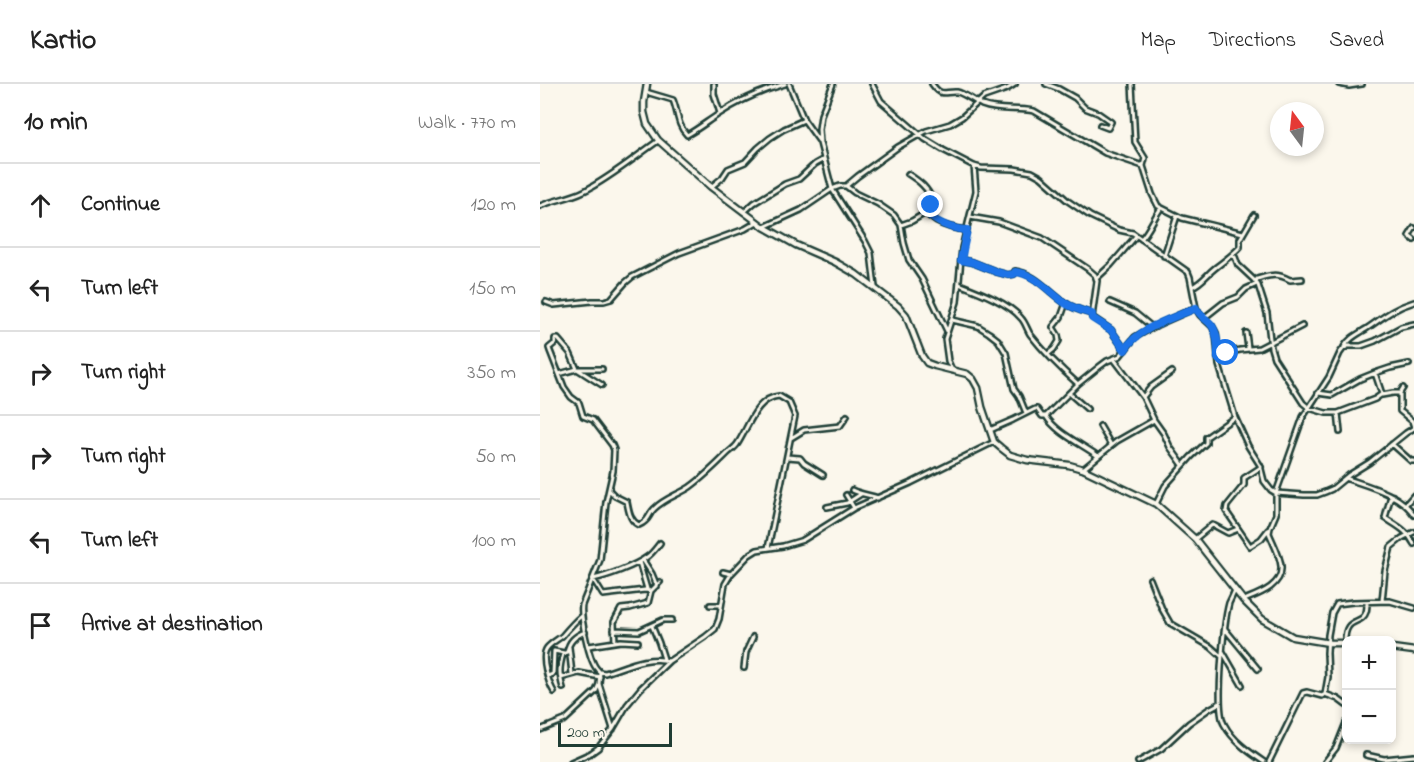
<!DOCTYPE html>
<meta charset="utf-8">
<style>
:root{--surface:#fff;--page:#f2f2f2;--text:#222;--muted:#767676;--line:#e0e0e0}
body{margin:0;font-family:"Indie Flower",sans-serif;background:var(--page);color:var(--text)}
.controls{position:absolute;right:18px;bottom:18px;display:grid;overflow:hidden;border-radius:9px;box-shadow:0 3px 9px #0003}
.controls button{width:54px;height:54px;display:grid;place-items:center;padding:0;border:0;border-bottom:2px solid var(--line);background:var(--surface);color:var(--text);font:30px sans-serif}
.compass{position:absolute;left:730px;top:18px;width:54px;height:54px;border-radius:50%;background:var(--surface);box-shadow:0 3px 9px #0003;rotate:345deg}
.scale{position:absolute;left:18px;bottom:15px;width:114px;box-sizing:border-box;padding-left:6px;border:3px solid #1f3d34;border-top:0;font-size:16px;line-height:21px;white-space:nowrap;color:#1f3d34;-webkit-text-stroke:4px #fbf7ec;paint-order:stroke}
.stop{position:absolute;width:18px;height:18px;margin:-14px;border:4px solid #1a73e8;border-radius:50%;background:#fff}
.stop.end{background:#1a73e8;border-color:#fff;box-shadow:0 2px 6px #0008}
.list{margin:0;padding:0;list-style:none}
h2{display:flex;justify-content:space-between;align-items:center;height:78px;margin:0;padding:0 24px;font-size:26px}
h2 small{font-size:20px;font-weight:400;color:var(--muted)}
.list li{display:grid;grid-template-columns:39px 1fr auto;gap:18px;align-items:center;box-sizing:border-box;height:84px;padding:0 24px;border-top:2px solid var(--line)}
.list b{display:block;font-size:22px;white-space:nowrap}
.list em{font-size:20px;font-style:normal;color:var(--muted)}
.icon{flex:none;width:33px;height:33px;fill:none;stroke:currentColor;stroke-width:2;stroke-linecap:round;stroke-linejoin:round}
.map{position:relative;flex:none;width:874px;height:678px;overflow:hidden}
header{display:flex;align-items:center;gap:36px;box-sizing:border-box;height:84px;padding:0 30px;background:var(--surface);border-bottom:2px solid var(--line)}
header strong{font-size:28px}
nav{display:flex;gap:33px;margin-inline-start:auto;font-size:21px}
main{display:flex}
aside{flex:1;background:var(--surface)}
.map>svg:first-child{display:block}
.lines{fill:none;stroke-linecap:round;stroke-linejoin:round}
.minor-casing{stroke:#1f3d34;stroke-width:8}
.secondary-casing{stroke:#1f3d34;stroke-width:9}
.minor{stroke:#fbf7ec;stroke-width:3}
.secondary{stroke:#fbf7ec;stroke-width:4.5}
.route{stroke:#1a73e8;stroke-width:8}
</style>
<header>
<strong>Kartio</strong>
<nav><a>Map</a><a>Directions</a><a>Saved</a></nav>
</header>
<main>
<aside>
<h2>10 min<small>Walk · 770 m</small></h2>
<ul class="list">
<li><svg class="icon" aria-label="ahead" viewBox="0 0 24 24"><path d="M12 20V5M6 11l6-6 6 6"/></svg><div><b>Continue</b></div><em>120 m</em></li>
<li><svg class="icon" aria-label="left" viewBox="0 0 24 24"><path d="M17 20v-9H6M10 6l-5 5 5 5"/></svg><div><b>Turn left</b></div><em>150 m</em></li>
<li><svg class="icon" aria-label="right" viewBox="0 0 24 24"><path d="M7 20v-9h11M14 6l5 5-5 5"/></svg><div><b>Turn right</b></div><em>350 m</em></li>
<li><svg class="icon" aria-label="right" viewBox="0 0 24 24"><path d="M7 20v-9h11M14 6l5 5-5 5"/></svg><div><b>Turn right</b></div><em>50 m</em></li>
<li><svg class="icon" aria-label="left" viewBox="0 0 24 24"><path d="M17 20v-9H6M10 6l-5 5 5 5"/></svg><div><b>Turn left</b></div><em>100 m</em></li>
<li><svg class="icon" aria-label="arrive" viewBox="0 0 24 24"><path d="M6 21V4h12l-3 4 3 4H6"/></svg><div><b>Arrive at destination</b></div></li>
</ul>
</aside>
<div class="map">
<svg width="874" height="678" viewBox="0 0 874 678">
<rect width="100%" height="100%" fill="#fbf7ec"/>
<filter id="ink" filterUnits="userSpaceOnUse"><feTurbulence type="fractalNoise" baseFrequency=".0167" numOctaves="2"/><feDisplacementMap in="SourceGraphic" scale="12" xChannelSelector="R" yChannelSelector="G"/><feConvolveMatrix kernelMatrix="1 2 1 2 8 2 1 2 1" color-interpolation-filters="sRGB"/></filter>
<g filter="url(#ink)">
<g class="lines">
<defs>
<path id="minor" d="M174,0V10L180,29
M249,0L264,36L279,57
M293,0L281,31L279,45L280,59L292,105L325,157L331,169L335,203
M332,0L341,17L385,55L403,66L434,82L441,84L474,85L492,88L501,93L528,117L550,132L579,146L593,149L648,188L650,193L656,224L660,231L672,242L676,249L679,281L695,333L708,362L720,381L724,397L731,406L736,409L764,411H777L785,408L792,405L809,391L830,378L866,349L874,344
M392,0C402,14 404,7 417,8C424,9 435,18 442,21C460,28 477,23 494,27L565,69L603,82
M506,0L519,5L535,14L545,24L558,29L571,38L568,44L560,41
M592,0L595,58L605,74L603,82L612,110L618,122L642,134L703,149
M799,0L809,2L822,0
M106,8L133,16C138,28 137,41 147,51C158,45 168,37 179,30C200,16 221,7 245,0
M306,102L318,92L358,63L386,47L410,40L422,33L444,13L467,5L475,0
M171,103L182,94L188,85L205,78L218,64L230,54L244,45L264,36
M0,122C14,116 30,114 44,107C70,94 95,73 118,57
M204,128L214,119L245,100L259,95L275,80L284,75
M384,129C389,131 392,135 397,138C406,143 417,145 427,146
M430,133L459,138L502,154L548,185L555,191L557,197L552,233L571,246L585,266
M361,141L372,137L382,131L387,123L391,121L392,116C388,104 379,97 368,90
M224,143L261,126L292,105L300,102H306L315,109L338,120L354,131L361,141L364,159L369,176L382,195L407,247
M874,144L869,152L874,156
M601,155C609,147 614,133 621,124
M624,172L637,132
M691,172L695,173L698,181L714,196L718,201L727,229L731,264L734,274L763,319L769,324L786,329H798L835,315L842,310L835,289L850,284L869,280
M421,176L432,178L457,188L468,191L474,190L475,187C494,189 509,208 525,219C533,224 542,227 552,230
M557,194L571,181L596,152
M716,198L717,195C731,191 737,189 750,196L762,195
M419,200C437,207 469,219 481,234C485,238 487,245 490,250C504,268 521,285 538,300
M652,203C663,198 666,191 675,184C683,178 691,172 698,165L700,163V155L714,131
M6,218L14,221L52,217H64L71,215L85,199L92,193L139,169L205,145L217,138
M570,218L595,229L612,243
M664,234L683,219L698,213L706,205L717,200
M412,236L438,242L449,249L458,256L466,269L474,305L479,312L486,329
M706,249L708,264
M804,263C809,254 818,250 826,245C845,232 852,225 874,218
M508,270L514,265L519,257L518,251L513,243L521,233L526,219
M678,274L686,269L700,266L719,264L762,242
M574,275L603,313L614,336L624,350L630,363L643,381
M412,286L408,277L405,255L417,218L422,164L436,107L434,82
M19,290L37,285H62
M62,301L37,285L30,269L18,255H15V259L9,264L10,267L24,303L31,313L39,319L43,332L53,336L72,361L74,366L73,387L66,418L60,476L42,521C40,532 49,577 57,585C60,589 60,588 65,589C85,583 108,571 129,577
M863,304L860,309V327L872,337L874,343
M529,309L547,325
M778,309L792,311L820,295L835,289
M842,311L853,309H860
M603,313L611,303L632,288
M798,329L800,348
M506,332C515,348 543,361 558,372
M560,342L571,361
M450,346L473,336L495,325H497L502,332H506L538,300L559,283L567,277L580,272L595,253L619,240L655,224
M251,354L264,346L300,342L307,332
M852,360L871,377H874
M247,373L260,374L264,379L283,391
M721,383L704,394V401L687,422L686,427L710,462L721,455L728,446
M543,385L577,357L614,336
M805,394C828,402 861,410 874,431
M69,406L75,412L87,418C89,428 90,437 99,441C110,436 108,431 114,425C125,414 138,411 150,403C164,393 176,381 188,369C192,365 196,363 198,359C209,342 216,314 239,312L249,318L255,332L228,464
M312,406C320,410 329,411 338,414
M306,411L314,424
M853,412L850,415L845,434C857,442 867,446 874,460
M616,420L625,402L651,373L666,359V353L668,352L695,333
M866,420L874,411
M287,423L307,419L321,410
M655,455L672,441L675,442L688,449L698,445
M103,476L112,490L117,502
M99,478L107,505
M183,488L191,490
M610,495L622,525L630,539L671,563L681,572
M695,506C693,511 691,515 689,519C684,538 675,624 684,640C693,657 709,668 724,678
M111,507L105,506L63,511L53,495C67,492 95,482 107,473C112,470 116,464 120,459
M704,516C719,510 743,502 741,482C740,471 733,459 729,449L730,444L736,430V409L763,333L789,293L800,269L803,265L808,262H821L835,257L861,243L874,240
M842,517L845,487L851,463L862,454L874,448
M170,521H181
M112,542C117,553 121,564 124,575
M685,545L718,585
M74,546L99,547L123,536H132
M75,558L74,538L81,525L90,524L108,519L111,507L120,498
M805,559C804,531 822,542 826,528C827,525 827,521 827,518
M49,562L81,557L98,558
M29,563L32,590
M683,568L702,601
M204,584L206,568L213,553
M60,588L59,600L73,645
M8,592L13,590L14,567L24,569
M21,594L39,589L60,593
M23,604C19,590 19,584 23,570L27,568C29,557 35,552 45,548
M14,608C9,600 0,573 7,564C11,559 17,556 22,552C28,545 34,538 41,532
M785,610L798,615L806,621
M0,646L25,636L56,607L59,600
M826,671L844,675L874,672
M31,678L51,669L58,664L73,645L87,621L101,604L129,577L165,553L175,545L179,535L185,500L191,490L209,471L217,466L243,462L263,456L314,424L371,399L454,358
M598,678L621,665L649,639L669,625L680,619
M729,678L763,609L767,608L782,612L785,610L788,593L787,569L788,551L792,529L797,520L813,518L850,517L874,524
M785,678L796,664L806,639"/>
<path id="secondary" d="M107,0L104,18V28L107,40L118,56L171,103L224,143L256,161L295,178L316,190L358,222L366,231L382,272L387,279L395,282L427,290L433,295L438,304L442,323L454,358L461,364L470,371L487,376L529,381L543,385L616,420L655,455L703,516L722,535L753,553L789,559H806
M852,564L874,567"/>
</defs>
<!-- minor casing -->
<use href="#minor" class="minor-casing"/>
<!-- secondary casing -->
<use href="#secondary" class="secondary-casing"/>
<!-- minor -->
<use href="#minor" class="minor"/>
<!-- secondary -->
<use href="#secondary" class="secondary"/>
</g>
</g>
<g class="lines" filter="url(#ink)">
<!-- route -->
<path class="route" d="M391,121L387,123L384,129H387C398,140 412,145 427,146L421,176L432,178L457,188L468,191L474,190L475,188C494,189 509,208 525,219C533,224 542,227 552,230V234L571,246L585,266C597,244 633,234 656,224C659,231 665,234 670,239C678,248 678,262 678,274L686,269"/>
</g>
</svg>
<div class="controls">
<button>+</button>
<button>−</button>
</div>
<svg class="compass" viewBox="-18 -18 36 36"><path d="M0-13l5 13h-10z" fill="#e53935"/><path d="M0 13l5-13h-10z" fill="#767676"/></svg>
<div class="scale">200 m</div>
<div class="stop" style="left:686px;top:269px"></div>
<div class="stop end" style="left:391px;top:121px"></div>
</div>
</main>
